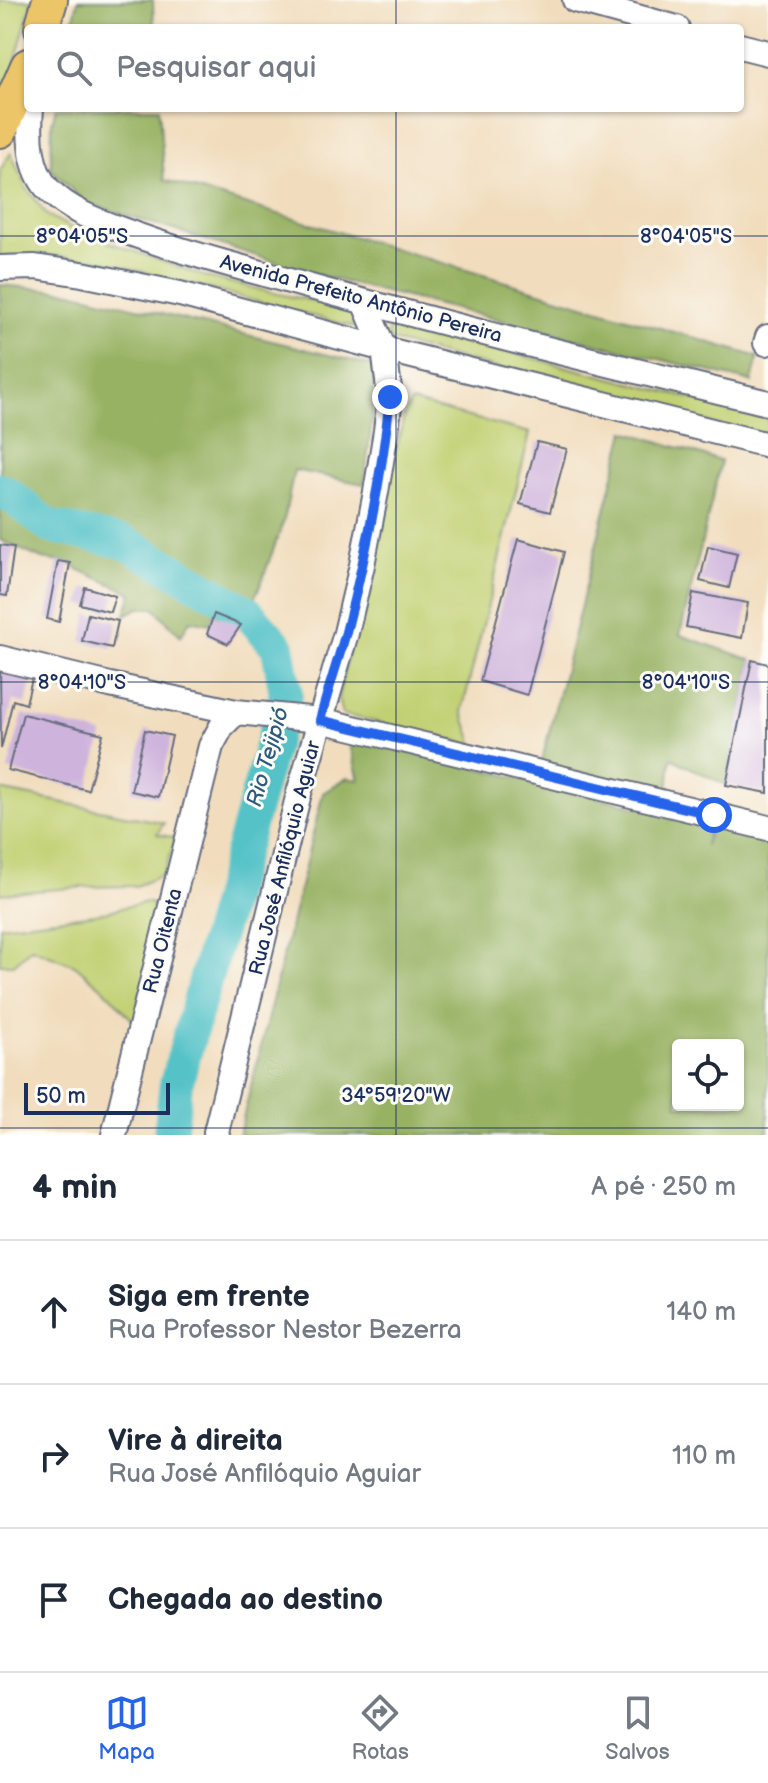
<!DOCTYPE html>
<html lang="pt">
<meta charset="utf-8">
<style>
:root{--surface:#fff;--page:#f6f6f7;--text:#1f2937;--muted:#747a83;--line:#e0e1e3;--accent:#2563eb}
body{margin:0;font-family:"Balsamiq Sans",sans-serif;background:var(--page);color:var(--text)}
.controls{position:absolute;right:24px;bottom:24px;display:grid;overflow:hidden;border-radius:8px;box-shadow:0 2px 6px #0004}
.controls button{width:72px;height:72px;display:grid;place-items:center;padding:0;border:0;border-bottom:2px solid var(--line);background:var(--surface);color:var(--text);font:40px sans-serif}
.scale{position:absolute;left:24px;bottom:20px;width:146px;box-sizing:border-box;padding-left:8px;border:4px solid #1b2f5e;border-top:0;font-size:22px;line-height:28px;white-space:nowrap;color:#1b2f5e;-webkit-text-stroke:6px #fdfcf7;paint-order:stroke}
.stop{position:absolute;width:24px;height:24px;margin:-18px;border:6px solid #2563eb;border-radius:50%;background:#fff}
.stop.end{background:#2563eb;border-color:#fff;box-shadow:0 2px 8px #0008}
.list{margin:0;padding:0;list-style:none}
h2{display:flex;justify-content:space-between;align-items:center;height:104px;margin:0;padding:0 32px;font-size:34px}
h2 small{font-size:26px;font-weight:400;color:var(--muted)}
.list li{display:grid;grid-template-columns:52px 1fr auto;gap:24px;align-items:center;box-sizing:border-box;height:144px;padding:0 32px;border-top:2px solid var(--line)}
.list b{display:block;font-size:30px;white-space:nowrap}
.list p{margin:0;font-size:26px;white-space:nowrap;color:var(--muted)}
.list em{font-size:26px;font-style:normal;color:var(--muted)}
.icon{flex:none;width:44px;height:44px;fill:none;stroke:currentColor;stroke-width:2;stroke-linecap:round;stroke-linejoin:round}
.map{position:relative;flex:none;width:768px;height:1135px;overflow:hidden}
.search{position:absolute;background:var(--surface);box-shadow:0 2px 6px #0004;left:24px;right:24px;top:24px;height:88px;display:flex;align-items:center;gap:20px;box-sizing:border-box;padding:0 28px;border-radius:8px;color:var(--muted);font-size:30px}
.sheet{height:536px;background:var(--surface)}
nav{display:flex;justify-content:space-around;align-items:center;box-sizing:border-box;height:112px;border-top:2px solid var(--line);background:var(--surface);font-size:22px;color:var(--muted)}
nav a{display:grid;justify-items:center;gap:4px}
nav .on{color:var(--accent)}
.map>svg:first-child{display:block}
.green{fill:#c1d072;stroke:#6e8068;stroke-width:2}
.forest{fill:#98b264;stroke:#5a7061;stroke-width:2;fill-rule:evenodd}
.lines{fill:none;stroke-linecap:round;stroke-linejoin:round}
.river{stroke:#54c2c8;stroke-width:34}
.building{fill:#ceb3dc}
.minor-casing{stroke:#666c7f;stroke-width:28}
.highway-casing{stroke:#666c7f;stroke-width:38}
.minor{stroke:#fff;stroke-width:24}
.highway{stroke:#edc569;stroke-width:34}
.route{stroke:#2563eb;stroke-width:10}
.ticks{fill:none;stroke:#1b2f5e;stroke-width:2;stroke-opacity:0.45}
.labels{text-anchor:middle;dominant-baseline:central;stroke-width:6;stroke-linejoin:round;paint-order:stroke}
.street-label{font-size:20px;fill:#1b2f5e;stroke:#fdfcf7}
.water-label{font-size:22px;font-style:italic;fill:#2c5b7e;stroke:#fdfcf7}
.ticks-label{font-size:20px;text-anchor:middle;fill:#1b2f5e;stroke:#fdfcf7;stroke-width:6;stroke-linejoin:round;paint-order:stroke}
</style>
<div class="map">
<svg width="768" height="1135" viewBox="0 0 768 1135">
<rect width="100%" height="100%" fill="#fdfcf7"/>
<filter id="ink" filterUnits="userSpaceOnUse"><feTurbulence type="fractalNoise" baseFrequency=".0125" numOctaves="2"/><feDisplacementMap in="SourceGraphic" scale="16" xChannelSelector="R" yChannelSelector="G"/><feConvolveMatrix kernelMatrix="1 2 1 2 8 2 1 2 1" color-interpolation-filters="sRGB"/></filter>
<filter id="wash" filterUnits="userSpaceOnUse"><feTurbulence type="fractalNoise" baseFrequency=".006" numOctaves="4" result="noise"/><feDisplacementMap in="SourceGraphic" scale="32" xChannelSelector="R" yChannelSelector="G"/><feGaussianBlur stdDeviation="1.8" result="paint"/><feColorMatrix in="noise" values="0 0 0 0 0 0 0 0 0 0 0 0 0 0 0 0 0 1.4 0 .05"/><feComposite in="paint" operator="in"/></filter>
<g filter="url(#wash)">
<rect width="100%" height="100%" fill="#f1ddbd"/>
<!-- green -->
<path class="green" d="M0,0H32L11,77L0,102Z
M11,153L25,186L47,215L75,230L203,276L278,294L354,309L362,329L99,260L41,255L0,257V170Z
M390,322L768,418V438L392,341L388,335Z
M412,402L530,433L462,711L474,745L342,714L338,698L405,413Z
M0,790L164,823L157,834L176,838L163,875L136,886L84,887L0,894Z
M147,902L163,910L134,1022L110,995L75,965L31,948L14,964H0V926L95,914Z"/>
<!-- forest -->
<path class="forest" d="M78,0H153L154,28H72Z
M56,108H159L164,180L758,357L752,382L321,276L84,202L51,169L52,122Z
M0,285L72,292L374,366L373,413L364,484L294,470L284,520L260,586L241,625L214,614L211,624L190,620L181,636L154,608H139L125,615L132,593L79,570L70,563L42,559L0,540Z
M625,431L721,461L680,635L752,660L726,785L671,758L668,793L541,764Z
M348,737L710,824L705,846L714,815L768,834V1135H239L323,793L347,778L359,780ZM678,1045H738V1105H678Z"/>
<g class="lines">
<!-- river -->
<path class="river" d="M0,490L7,493L49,526L126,543L247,612L278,647L286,694L176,1084L170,1135"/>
</g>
<g id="blocks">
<!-- building -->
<path class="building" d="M537,442L567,449L550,512L520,504Z
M518,539L564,552L527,695L480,681Z
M0,545L14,547L7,596L0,595Z
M708,546L737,553L729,588L700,581Z
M58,561L70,563L59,622L47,619Z
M85,587L115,596L110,612L80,604Z
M693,593L748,603L742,638L686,627Z
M88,614L118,621L112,648L82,641Z
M214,614L241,625L228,644L207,634Z
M752,660L768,664V793L726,785Z
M0,669L33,674L26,704L13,700L1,749Z
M23,714L103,734L88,790L8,770Z
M145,730L172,736L158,797L131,791Z"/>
</g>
</g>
<g filter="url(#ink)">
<use href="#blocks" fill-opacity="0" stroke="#666c7f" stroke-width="2"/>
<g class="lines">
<defs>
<path id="minor" d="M575,0L677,28
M740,46L768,53
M31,108C29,135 29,168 48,189C68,210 95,220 122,230C167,247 214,260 261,273C429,321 599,362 768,403
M0,268L35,267L82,274L180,294L384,349L768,445
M766,343L768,337
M0,658L110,685L236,712
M114,1135L211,746L222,726L236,712L320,720L768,828
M217,1135L216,1132L299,793L346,633L362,565L376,492L386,431L390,397L384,349L364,302"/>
<path id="highway" d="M42,28L50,0
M0,130L28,66"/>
</defs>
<!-- minor casing -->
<use href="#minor" class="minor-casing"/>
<!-- highway casing -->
<use href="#highway" class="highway-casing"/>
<!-- minor -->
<use href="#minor" class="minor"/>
<!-- highway -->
<use href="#highway" class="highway"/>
</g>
</g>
<g class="lines" filter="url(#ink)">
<!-- route -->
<path class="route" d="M390,397C382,475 366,555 346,632C338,661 328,690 320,720L714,815"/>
</g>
<!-- ticks -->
<path class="ticks" d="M396,0V28M396,108V1135M0,236H768M0,682H768M0,1128H768"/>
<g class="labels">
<!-- street labels -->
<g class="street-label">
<text transform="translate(361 299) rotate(15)">Avenida Prefeito Antônio Pereira</text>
<text transform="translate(285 858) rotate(-76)">Rua José Anfilóquio Aguiar</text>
<text transform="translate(163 941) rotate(-76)">Rua Oitenta</text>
</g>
<!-- water labels -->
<g class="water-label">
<text transform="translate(268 757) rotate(-74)">Rio Tejipió</text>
</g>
</g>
<g class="ticks-label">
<text x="82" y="243">8°04'05"S</text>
<text x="686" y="243">8°04'05"S</text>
<text x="82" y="689">8°04'10"S</text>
<text x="686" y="689">8°04'10"S</text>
<text x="396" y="1102">34°59'20"W</text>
</g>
</svg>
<div class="controls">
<button><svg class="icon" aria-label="locate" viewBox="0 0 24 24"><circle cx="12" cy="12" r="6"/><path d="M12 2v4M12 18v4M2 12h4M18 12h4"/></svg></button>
</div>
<div class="scale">50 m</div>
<div class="stop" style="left:714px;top:815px"></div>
<div class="stop end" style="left:390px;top:397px"></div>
<div class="search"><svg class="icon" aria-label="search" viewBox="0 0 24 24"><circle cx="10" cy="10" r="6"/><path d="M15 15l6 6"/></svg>Pesquisar aqui</div>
</div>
<section class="sheet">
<h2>4 min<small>A pé · 250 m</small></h2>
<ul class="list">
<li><svg class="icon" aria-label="ahead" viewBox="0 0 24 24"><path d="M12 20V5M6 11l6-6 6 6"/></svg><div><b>Siga em frente</b><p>Rua Professor Nestor Bezerra</p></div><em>140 m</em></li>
<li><svg class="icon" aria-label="right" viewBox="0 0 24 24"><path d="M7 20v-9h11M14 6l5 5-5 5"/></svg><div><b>Vire à direita</b><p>Rua José Anfilóquio Aguiar</p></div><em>110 m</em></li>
<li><svg class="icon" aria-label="arrive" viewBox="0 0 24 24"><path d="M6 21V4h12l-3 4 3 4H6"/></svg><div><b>Chegada ao destino</b></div></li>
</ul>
</section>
<nav>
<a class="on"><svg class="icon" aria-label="map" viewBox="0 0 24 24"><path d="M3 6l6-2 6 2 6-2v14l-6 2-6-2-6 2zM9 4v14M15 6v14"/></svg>Mapa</a>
<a><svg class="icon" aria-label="directions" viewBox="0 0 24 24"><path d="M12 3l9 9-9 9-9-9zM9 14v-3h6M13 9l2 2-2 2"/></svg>Rotas</a>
<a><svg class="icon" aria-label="saved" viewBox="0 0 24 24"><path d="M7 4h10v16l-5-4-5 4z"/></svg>Salvos</a>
</nav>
